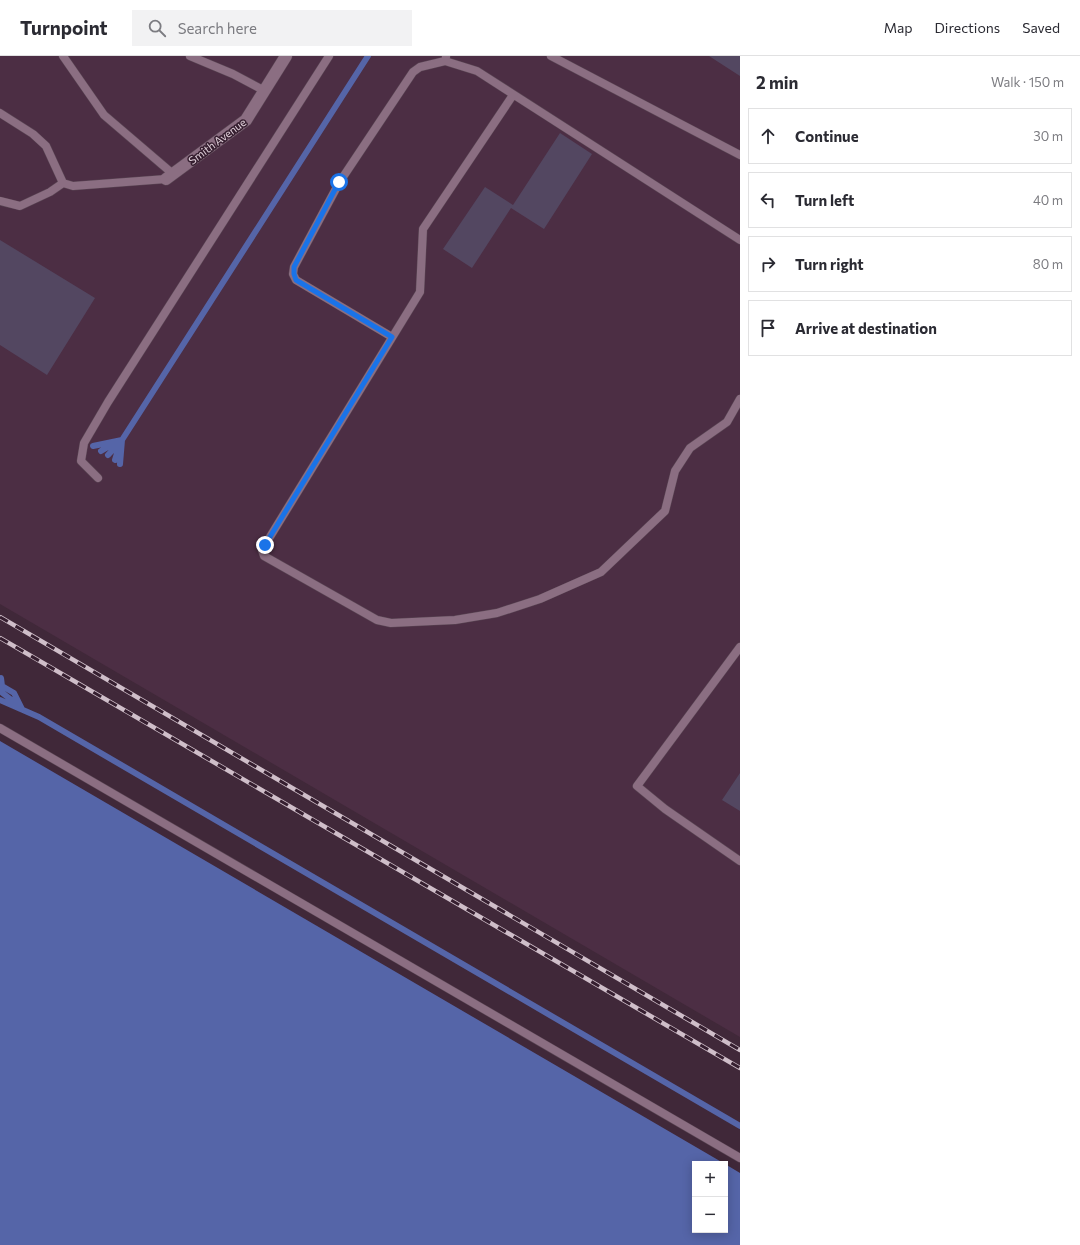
<!DOCTYPE html>
<meta charset="utf-8">
<style>
:root{--surface:#fff;--page:#f2f2f3;--text:#2b2b33;--muted:#7c7c81;--line:#e1e1e2}
body{margin:0;font-family:Commissioner,sans-serif;background:var(--page);color:var(--text)}
.controls{position:absolute;right:12px;bottom:12px;display:grid;overflow:hidden;border-radius:0px;box-shadow:0 2px 10px #0003}
.controls button{width:36px;height:36px;display:grid;place-items:center;padding:0;border:0;border-bottom:1px solid var(--line);background:var(--surface);color:var(--text);font:20px sans-serif}
.stop{position:absolute;width:12px;height:12px;margin:-9px;border:3px solid #1a73e8;border-radius:50%;background:#fff}
.stop.end{background:#1a73e8;border-color:#fff;box-shadow:0 1px 4px #0008}
.list{margin:0;padding:0;list-style:none}
h2{display:flex;justify-content:space-between;align-items:center;height:52px;margin:0;padding:0 16px;font-size:17px}
h2 small{font-size:13px;font-weight:400;color:var(--muted)}
.list li{display:grid;grid-template-columns:26px 1fr auto;gap:12px;align-items:center;box-sizing:border-box;height:56px;margin:0 8px 8px;padding:0 8px;border:1px solid var(--line);border-radius:0px}
.list b{display:block;font-size:15px;white-space:nowrap}
.list em{font-size:13px;font-style:normal;color:var(--muted)}
.icon{flex:none;width:22px;height:22px;fill:none;stroke:currentColor;stroke-width:2;stroke-linecap:round;stroke-linejoin:round}
.map{position:relative;flex:none;width:740px;height:1189px;overflow:hidden}
header{display:flex;align-items:center;gap:24px;box-sizing:border-box;height:56px;padding:0 20px;background:var(--surface);border-bottom:1px solid var(--line)}
header strong{font-size:19px}
nav{display:flex;gap:22px;margin-inline-start:auto;font-size:14px}
.search{width:280px;height:36px;background:var(--page);display:flex;align-items:center;gap:10px;box-sizing:border-box;padding:0 14px;border-radius:0px;color:var(--muted);font-size:15px}
main{display:flex}
aside{flex:1;background:var(--surface)}
.map>svg:first-child{display:block}
.built{fill:#4c2e44}
.water{fill:#5565a8}
.lines{fill:none;stroke-linecap:round;stroke-linejoin:round}
.stream{stroke:#5565a8;stroke-width:6}
.building{fill:#534761}
.lane-casing{stroke:#5a4654;stroke-width:9}
.street-casing{stroke:#5a4654;stroke-width:13}
.lane{stroke:#8b6e82;stroke-width:8}
.street{stroke:#8b6e82;stroke-width:12}
.rail-casing{stroke:#cfbec9;stroke-width:4.5}
.rail{stroke:#351e2f;stroke-width:3;stroke-dasharray:9;stroke-linecap:butt}
.route{stroke:#1a73e8;stroke-width:5}
.labels{text-anchor:middle;dominant-baseline:central;stroke-width:3;stroke-linejoin:round;paint-order:stroke}
.street-label{font-size:11px;fill:#e1d1db;stroke:#351e2f}
</style>
<header>
<strong>Turnpoint</strong>
<div class="search"><svg class="icon" aria-label="search" viewBox="0 0 24 24"><circle cx="10" cy="10" r="6"/><path d="M15 15l6 6"/></svg>Search here</div>
<nav><a>Map</a><a>Directions</a><a>Saved</a></nav>
</header>
<main>
<div class="map">
<svg width="740" height="1189" viewBox="0 0 740 1189">
<rect width="100%" height="100%" fill="#402839"/>
<!-- built -->
<path class="built" d="M0,0H740V981L0,548Z"/>
<!-- water -->
<path class="water" d="M0,685L725,1108H695V1174H725V1108L740,1117V1189H0Z"/>
<g class="lines">
<!-- stream -->
<path class="stream" d="M93,390L122,384
M101,395L113,388
M108,399L122,384L368,0
M115,404L119,391
M120,408L122,384
M1,622L2,630L14,637L22,653
M0,635L18,649
M0,644L39,661L740,1070"/>
</g>
<!-- building -->
<path class="building" d="M709,0H740V20Z
M560,77L592,98L544,173L511,152L472,212L443,193L485,131L513,149Z
M0,184L95,242L47,319L0,289Z
M740,717V755L722,744Z"/>
<g class="lines">
<defs>
<path id="lane" d="M63,0L104,59L173,118
M190,0L233,18L265,35
M551,0L740,99
M446,1L445,5L477,15L740,184
M513,39L423,173L420,236L265,489L262,494L264,500L377,564L391,567L455,564L497,557L540,543L601,516L665,455L675,415L690,392L727,366L740,343
M0,57L33,78L46,90L63,127
M0,145L20,150L50,136L63,127L73,130L166,123
M392,281L296,224L293,218L294,211L339,127L413,16L420,11L445,5
M98,422L81,405L84,387L108,346L329,0
M740,591L637,730L665,753L740,805
M0,672L740,1102"/>
<path id="street" d="M166,123L246,64L286,0"/>
</defs>
<!-- lane casing -->
<use href="#lane" class="lane-casing"/>
<!-- street casing -->
<use href="#street" class="street-casing"/>
<!-- lane -->
<use href="#lane" class="lane"/>
<!-- street -->
<use href="#street" class="street"/>
<defs>
<path id="rail" d="M0,561L740,994
M0,582L740,1012"/>
</defs>
<!-- rail casing -->
<use href="#rail" class="rail-casing"/>
<!-- rail -->
<use href="#rail" class="rail"/>
</g>
<g class="lines">
<!-- route -->
<path class="route" d="M265,489L392,281L296,224L294,218V211L339,126"/>
</g>
<g class="labels">
<!-- street labels -->
<g class="street-label">
<text transform="translate(217 85) rotate(-37)">Smith Avenue</text>
</g>
</g>
</svg>
<div class="controls">
<button>+</button>
<button>−</button>
</div>
<div class="stop" style="left:339px;top:126px"></div>
<div class="stop end" style="left:265px;top:489px"></div>
</div>
<aside>
<h2>2 min<small>Walk · 150 m</small></h2>
<ul class="list">
<li><svg class="icon" aria-label="ahead" viewBox="0 0 24 24"><path d="M12 20V5M6 11l6-6 6 6"/></svg><div><b>Continue</b></div><em>30 m</em></li>
<li><svg class="icon" aria-label="left" viewBox="0 0 24 24"><path d="M17 20v-9H6M10 6l-5 5 5 5"/></svg><div><b>Turn left</b></div><em>40 m</em></li>
<li><svg class="icon" aria-label="right" viewBox="0 0 24 24"><path d="M7 20v-9h11M14 6l5 5-5 5"/></svg><div><b>Turn right</b></div><em>80 m</em></li>
<li><svg class="icon" aria-label="arrive" viewBox="0 0 24 24"><path d="M6 21V4h12l-3 4 3 4H6"/></svg><div><b>Arrive at destination</b></div></li>
</ul>
</aside>
</main>
